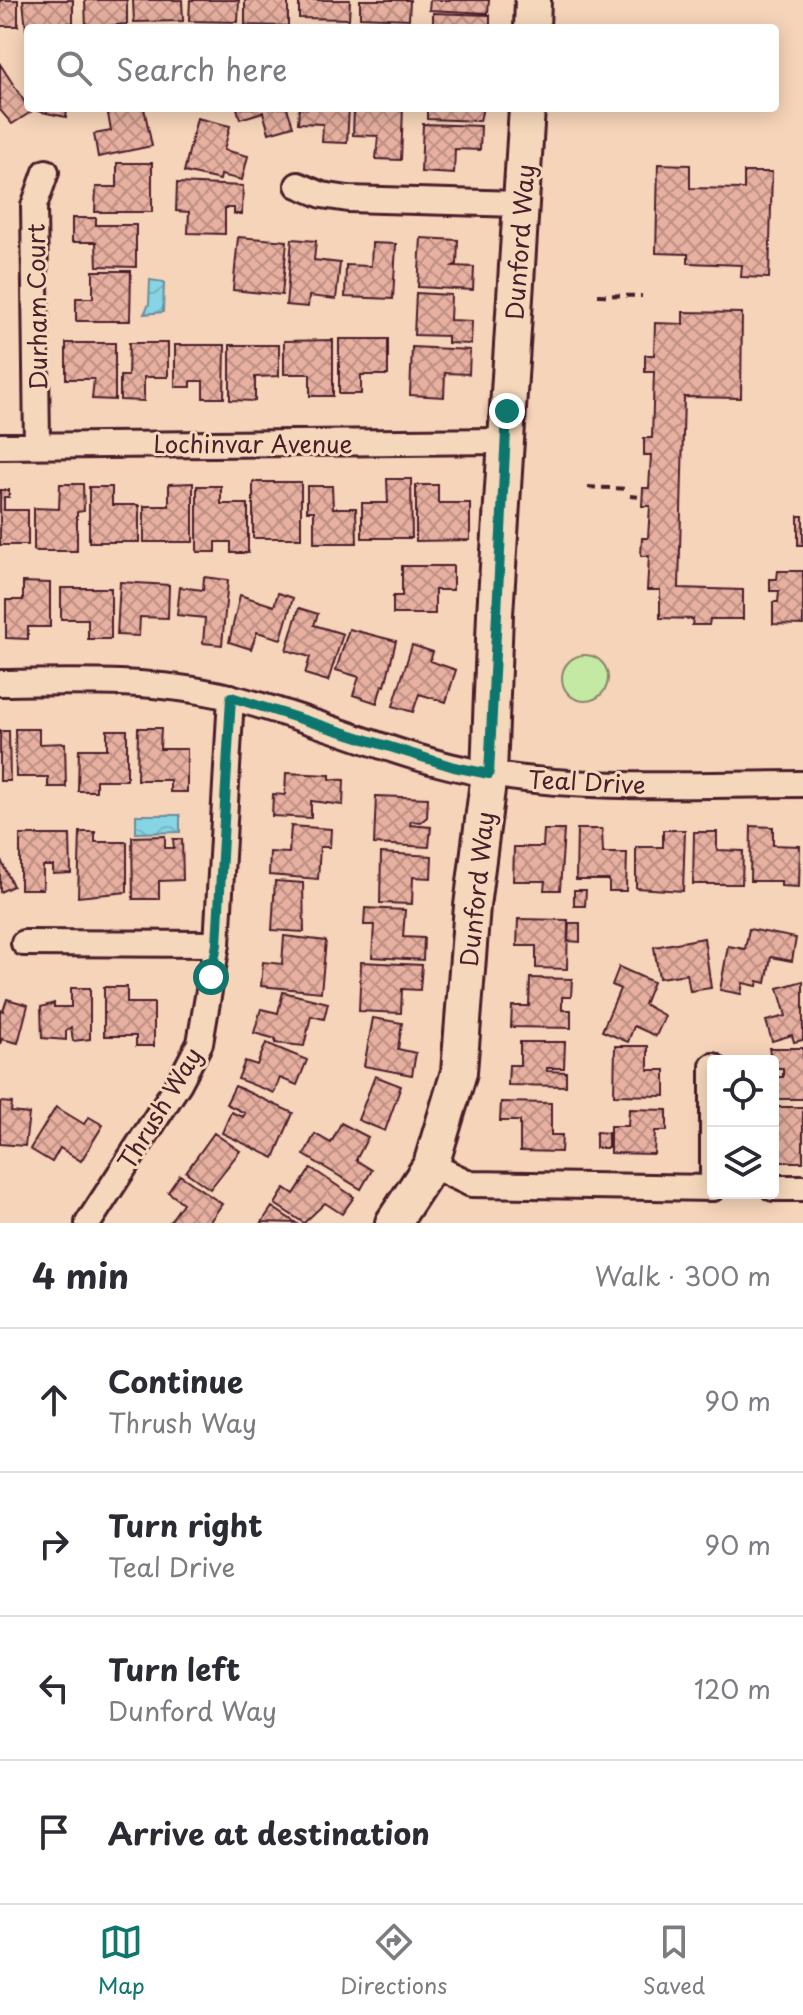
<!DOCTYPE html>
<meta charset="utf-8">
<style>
:root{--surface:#fff;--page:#f7f7f7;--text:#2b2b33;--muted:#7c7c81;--line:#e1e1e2;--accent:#0f766e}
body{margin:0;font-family:"Playpen Sans",sans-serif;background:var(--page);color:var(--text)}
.controls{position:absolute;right:24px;bottom:24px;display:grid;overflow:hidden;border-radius:8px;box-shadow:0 4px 20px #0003}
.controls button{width:72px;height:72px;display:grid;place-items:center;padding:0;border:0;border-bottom:2px solid var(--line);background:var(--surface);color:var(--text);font:40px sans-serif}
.stop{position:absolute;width:24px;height:24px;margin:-18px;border:6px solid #0f766e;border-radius:50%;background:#fff}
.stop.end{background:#0f766e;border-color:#fff;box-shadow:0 2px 8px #0008}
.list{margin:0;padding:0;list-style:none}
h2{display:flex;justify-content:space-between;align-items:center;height:104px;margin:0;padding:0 32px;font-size:34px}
h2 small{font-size:26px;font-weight:400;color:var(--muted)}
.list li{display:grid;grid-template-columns:52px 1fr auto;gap:24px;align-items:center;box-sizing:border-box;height:144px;padding:0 32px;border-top:2px solid var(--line)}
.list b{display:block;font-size:30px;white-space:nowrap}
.list p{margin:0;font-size:26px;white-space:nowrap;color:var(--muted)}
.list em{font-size:26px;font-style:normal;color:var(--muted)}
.icon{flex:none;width:44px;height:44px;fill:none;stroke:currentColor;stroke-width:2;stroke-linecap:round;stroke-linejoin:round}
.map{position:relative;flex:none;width:803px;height:1223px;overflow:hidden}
.search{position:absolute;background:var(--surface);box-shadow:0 4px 20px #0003;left:24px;right:24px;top:24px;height:88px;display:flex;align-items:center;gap:20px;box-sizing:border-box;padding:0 28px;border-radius:8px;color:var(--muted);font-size:30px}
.sheet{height:680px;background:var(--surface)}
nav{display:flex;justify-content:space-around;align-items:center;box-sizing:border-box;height:112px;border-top:2px solid var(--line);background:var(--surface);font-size:22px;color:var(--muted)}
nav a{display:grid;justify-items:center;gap:4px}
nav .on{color:var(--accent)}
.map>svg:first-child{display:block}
.grass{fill:#c4e9a3;stroke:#878467;stroke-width:2}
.water{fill:url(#water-waves);stroke:#6e8c9a;stroke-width:2}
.building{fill:url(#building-cross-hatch);stroke:#4a1f2b;stroke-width:2}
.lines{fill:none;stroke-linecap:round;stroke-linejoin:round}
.street-casing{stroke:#4a1f2b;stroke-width:30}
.secondary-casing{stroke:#4a1f2b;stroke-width:40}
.path{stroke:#4a1f2b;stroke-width:4;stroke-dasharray:8 6;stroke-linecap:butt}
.street{stroke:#f5d8bb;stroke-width:24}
.secondary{stroke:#f5d8bb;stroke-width:34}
.route{stroke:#0f766e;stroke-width:10}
.labels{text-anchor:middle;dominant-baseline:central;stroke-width:6;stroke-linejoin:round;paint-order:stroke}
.street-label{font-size:24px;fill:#4a1f2b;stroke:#f5d8bb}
</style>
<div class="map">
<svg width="803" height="1223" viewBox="0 0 803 1223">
<defs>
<pattern id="water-waves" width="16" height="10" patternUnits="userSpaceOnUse" patternTransform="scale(2)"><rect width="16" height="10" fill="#86d4e4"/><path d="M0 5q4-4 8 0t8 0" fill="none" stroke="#75b6c4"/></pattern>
<pattern id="building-cross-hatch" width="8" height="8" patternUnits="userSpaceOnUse" patternTransform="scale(2)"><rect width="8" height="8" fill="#e7b0a0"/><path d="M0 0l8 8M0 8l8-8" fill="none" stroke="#bd8f83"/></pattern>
</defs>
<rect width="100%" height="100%" fill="#f6d4b9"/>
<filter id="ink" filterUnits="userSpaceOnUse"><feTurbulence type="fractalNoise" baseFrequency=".0125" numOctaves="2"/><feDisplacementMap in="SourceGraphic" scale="16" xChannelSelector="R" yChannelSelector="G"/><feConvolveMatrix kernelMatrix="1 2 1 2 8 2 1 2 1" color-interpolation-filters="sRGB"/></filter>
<g filter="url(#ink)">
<!-- grass -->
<path class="grass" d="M562 678a23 23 0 1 1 46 0a23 23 0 1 1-46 0Z"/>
<!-- water -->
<path class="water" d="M150,280L164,282L163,312L144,314L149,304Z
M136,815H180V832L136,833Z"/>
<!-- building -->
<path class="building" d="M0,0H18V26H0Z
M23,0H73V23L45,24V28L26,30Z
M85,0H127V24L86,28Z
M133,0H182L183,21L134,22Z
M190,0H239L238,22L189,21Z
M245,0H288V26L245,25Z
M299,0H350L349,19L299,18Z
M360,0H410L409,19L360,17Z
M430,0H489L488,13L429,10Z
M433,13L490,15V28H433Z
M0,64L31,112L12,124L0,110Z
M37,108H62L67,111L66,117L37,111Z
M107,108H144L152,146L98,157L94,134L111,131Z
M237,108H287L293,126L269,133L263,112L240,119Z
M299,108H349L347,143L322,142L323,124L298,123Z
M354,108H403L401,160L376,159L378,136L353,135Z
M427,108H482V112L480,121L427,119Z
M197,118L230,126L224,150L248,156L242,180L221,175L220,180L184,172Z
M423,124L481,126L480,150L455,149L454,174L421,172Z
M117,163H152V212H95L96,187H117Z
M658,164L690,165V188L744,189V172H772L769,278L741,277L742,265L688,263V254L656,253Z
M177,183L243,186L242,214H234V208H225V234L188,233L189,212L176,211Z
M72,218H96V225H136V267L97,266L96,242H72Z
M238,237L287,241L282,295L233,290Z
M421,238L458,240L457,264L453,266L474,267L473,290L418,287Z
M292,239L316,241L314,260L340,263L336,299L309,296L308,307L286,305Z
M372,243L396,244L393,299L345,297L346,265L371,266Z
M93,271H131L130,321H76V298H93Z
M416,293L451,295L450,320L472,321L471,344L448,343V336L414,335Z
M683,312L742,313L741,398L684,397L679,588L743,590V619H710L709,625H692L693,619L660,618V590H647L649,556H641L642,538H648L650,506H642L643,488H649L651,455H644V438H652L654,372H645V355H654L655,323L683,324Z
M339,339H388V375H361V394H339Z
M333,340V396H310V374H284V341Z
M66,343H115V400L92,399L94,379H66Z
M129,343H168V377H144V401L120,400V376H128Z
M175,345H225L224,398H203V381H191V387H175Z
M230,345H279V376L255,377V401L230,400Z
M412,347L470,350L469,374L445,373L444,397L410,395Z
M387,479H411L412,538H362V503H388Z
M253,482H301V538H253Z
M193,483V542H144V506H169V484Z
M60,484H83L84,511L77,512V551H34V508L59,509Z
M416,485H438V503H470V540L416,541Z
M197,486H221V504H248V553H231V542H216V552H197Z
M307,486H332L333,508H356L357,543H314V511H307Z
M89,487H112V505H139V542H89Z
M0,490H9V497H4V510H28V545H0Z
M798,516H803V545H798Z
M402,566H453V590H435V614H393V596H402Z
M778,571H803V625L773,624V602H778L779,591H770V579H777Z
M204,577L228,580L222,645L203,643L205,618L177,615L180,587L203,590Z
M23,582L50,583V627H28V639L6,638V600H23Z
M120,582L169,585L168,618L140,617L139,636L117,635Z
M61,588H111V639H88V619H61Z
M278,593L293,598L281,639L257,632L251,649L229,642L240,595L274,606Z
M299,608L318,614L314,625L343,634L328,681L305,674L310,657L286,650Z
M349,629L396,641L385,686L382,685L377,703L353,695L359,677L336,670Z
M412,645L433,652L430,661L456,670L446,702L419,694L413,712L393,706Z
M138,728H161L160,749H187V792H170V780H137Z
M15,729H39V744L65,743L66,787H48V777H16Z
M107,730H127V780H96V791H78L79,749H107Z
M0,731H9L10,781H0Z
M286,773L330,775V779L344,780L343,805L311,801V818L272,816L273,794L285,795Z
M376,796L428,798L427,817L421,822L411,821L410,825L431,827L429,847L374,844Z
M291,826L331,829L330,847H320L318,879L269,875L270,852L289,853Z
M751,826L773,827V845L800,846L799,887L781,886V881H750Z
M577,829H602L603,853H627L626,891H609V880H576Z
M544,830H564L560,890H544L545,881H513L514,847H543Z
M663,830H685L683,891L636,888V847H663Z
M80,832H95V842H127V892L78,897Z
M694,832H717V850L743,851L742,884H693Z
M20,835H70L71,873L53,874V866H43V889H20Z
M165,836V848H174L173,839H182L183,880L159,881V899H133L132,837Z
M381,853L432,856L431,878L413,877L412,904L380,903Z
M0,858L13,886L0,892Z
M275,881L303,883L304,932L272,930Z
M574,890H586L585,906H574Z
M365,908L405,910L403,937L424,938L423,960L372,957L374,925H364Z
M518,919L568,920L567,969L536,968V946H517Z
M569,923H580V942L568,941Z
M749,929L796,938L792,961L771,957L766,983L758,981L757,986L743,983L741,994L720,990L728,946L745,949Z
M284,936L326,941L321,992L261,986L263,962L282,964Z
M704,938L711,988L690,991L687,974L659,978L654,947Z
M361,962L422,965L420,990L402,989L401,1013L359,1011Z
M619,967L653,982L644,1004L665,1016L656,1036L634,1026L628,1042L602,1031L620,989L612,985Z
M530,978L572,979L571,997H562V1010H571V1028L511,1027L512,1006H529Z
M803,981V1040L794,1042L792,1035L772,1041L766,1021L786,1016L778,988Z
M104,987H127V1003H154V1046H136V1036H104Z
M71,988H90V1039L73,1041L71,1027L66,1031V1040L42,1038L41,1007L54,1003V1007H71Z
M283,992L328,1003L324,1019L311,1016L304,1046L275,1043L276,1039L254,1033L261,1009L278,1013Z
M7,999L28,1005L18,1043L2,1039L0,1044V1010L3,1011Z
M373,1018L402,1023L398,1049L416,1053L412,1075L364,1066Z
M520,1042H565L564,1068H547V1071L566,1072V1086L508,1085L509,1065H520Z
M266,1043L307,1060L297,1085L280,1078L274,1093L238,1079L245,1061L257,1065Z
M615,1046H648V1070H665V1096L614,1095Z
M769,1048H803V1099H773V1077H783V1068H773Z
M375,1076L401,1086L385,1131L358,1120Z
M235,1086L293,1113L274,1158L222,1133L231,1112L243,1117L245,1113L226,1104Z
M0,1102L12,1103L11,1112L29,1114L25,1146L0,1144Z
M501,1102L551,1103V1135H562L561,1152L520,1151V1121H500Z
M56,1107L84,1124L89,1117L103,1125L81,1161L60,1148L52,1162L30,1149Z
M773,1107H803V1162H773Z
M629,1109L667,1110V1131H655L654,1154L610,1153V1126H628Z
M341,1123L368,1137L356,1160L372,1170L361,1189L304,1155L315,1134L331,1143Z
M596,1132L608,1133V1148H596Z
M214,1133L240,1151L210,1189L186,1172Z
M311,1168L354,1197L342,1214L325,1203L304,1223L275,1204L285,1188L294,1194Z
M180,1175L222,1204L209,1223H169L183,1203L168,1192Z
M272,1207L296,1223L262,1222Z"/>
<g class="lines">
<defs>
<path id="street" d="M298,185L322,195L348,199L522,204
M37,445L34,206L46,172
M0,446L506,441
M0,683C77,682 154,679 229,697C316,718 400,760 489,774C592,791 699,784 803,784
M24,943L217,944
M713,1066V1188
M431,1165L471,1184L713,1188
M773,1188H803
M88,1223L179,1083L200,1043L217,944L231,697"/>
<path id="secondary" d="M532,28L533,0
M393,1223L431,1165L459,1072L472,906L489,774L495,614L527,108"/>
</defs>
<!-- street casing -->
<use href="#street" class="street-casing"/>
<!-- secondary casing -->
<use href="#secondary" class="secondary-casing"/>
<!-- path -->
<path class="path" d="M598,295L642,296
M588,487L630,489
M630,496L640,497"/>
<!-- street -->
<use href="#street" class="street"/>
<!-- secondary -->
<use href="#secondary" class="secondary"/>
</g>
</g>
<g class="lines" filter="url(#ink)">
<!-- route -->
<path class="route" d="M211,977L217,944L231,697L454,767L489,774L507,411"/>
</g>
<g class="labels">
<!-- street labels -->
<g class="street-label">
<text transform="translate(519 242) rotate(-86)">Dunford Way</text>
<text transform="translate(36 307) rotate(-91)">Durham Court</text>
<text x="253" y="443">Lochinvar Avenue</text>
<text transform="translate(587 781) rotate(3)">Teal Drive</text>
<text transform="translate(476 889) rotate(-84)">Dunford Way</text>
<text transform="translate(159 1108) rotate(-59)">Thrush Way</text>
</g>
</g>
</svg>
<div class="controls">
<button><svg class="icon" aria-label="locate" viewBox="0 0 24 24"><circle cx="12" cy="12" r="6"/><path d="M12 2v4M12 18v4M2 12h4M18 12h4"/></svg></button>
<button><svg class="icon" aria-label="layers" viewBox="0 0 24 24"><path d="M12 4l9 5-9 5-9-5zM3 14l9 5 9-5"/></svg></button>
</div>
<div class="stop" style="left:211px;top:977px"></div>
<div class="stop end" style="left:507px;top:411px"></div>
<div class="search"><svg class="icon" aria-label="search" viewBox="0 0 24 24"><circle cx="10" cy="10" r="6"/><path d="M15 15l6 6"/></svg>Search here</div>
</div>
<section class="sheet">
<h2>4 min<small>Walk · 300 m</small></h2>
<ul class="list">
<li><svg class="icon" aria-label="ahead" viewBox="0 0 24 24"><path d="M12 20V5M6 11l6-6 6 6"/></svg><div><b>Continue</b><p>Thrush Way</p></div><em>90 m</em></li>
<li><svg class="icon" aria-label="right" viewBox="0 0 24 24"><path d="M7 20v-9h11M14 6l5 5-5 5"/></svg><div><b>Turn right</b><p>Teal Drive</p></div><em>90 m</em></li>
<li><svg class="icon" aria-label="left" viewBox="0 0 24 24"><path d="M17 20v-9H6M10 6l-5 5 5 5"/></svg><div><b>Turn left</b><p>Dunford Way</p></div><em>120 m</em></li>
<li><svg class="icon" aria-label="arrive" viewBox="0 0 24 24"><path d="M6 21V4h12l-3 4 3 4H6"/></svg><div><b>Arrive at destination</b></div></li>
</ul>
</section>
<nav>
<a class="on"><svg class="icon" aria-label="map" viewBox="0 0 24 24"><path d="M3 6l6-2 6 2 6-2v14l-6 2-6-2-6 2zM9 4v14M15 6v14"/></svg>Map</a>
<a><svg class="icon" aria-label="directions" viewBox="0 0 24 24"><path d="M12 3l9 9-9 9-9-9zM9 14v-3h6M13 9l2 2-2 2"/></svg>Directions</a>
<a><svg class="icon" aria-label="saved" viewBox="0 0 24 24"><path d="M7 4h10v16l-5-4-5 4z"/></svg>Saved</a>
</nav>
